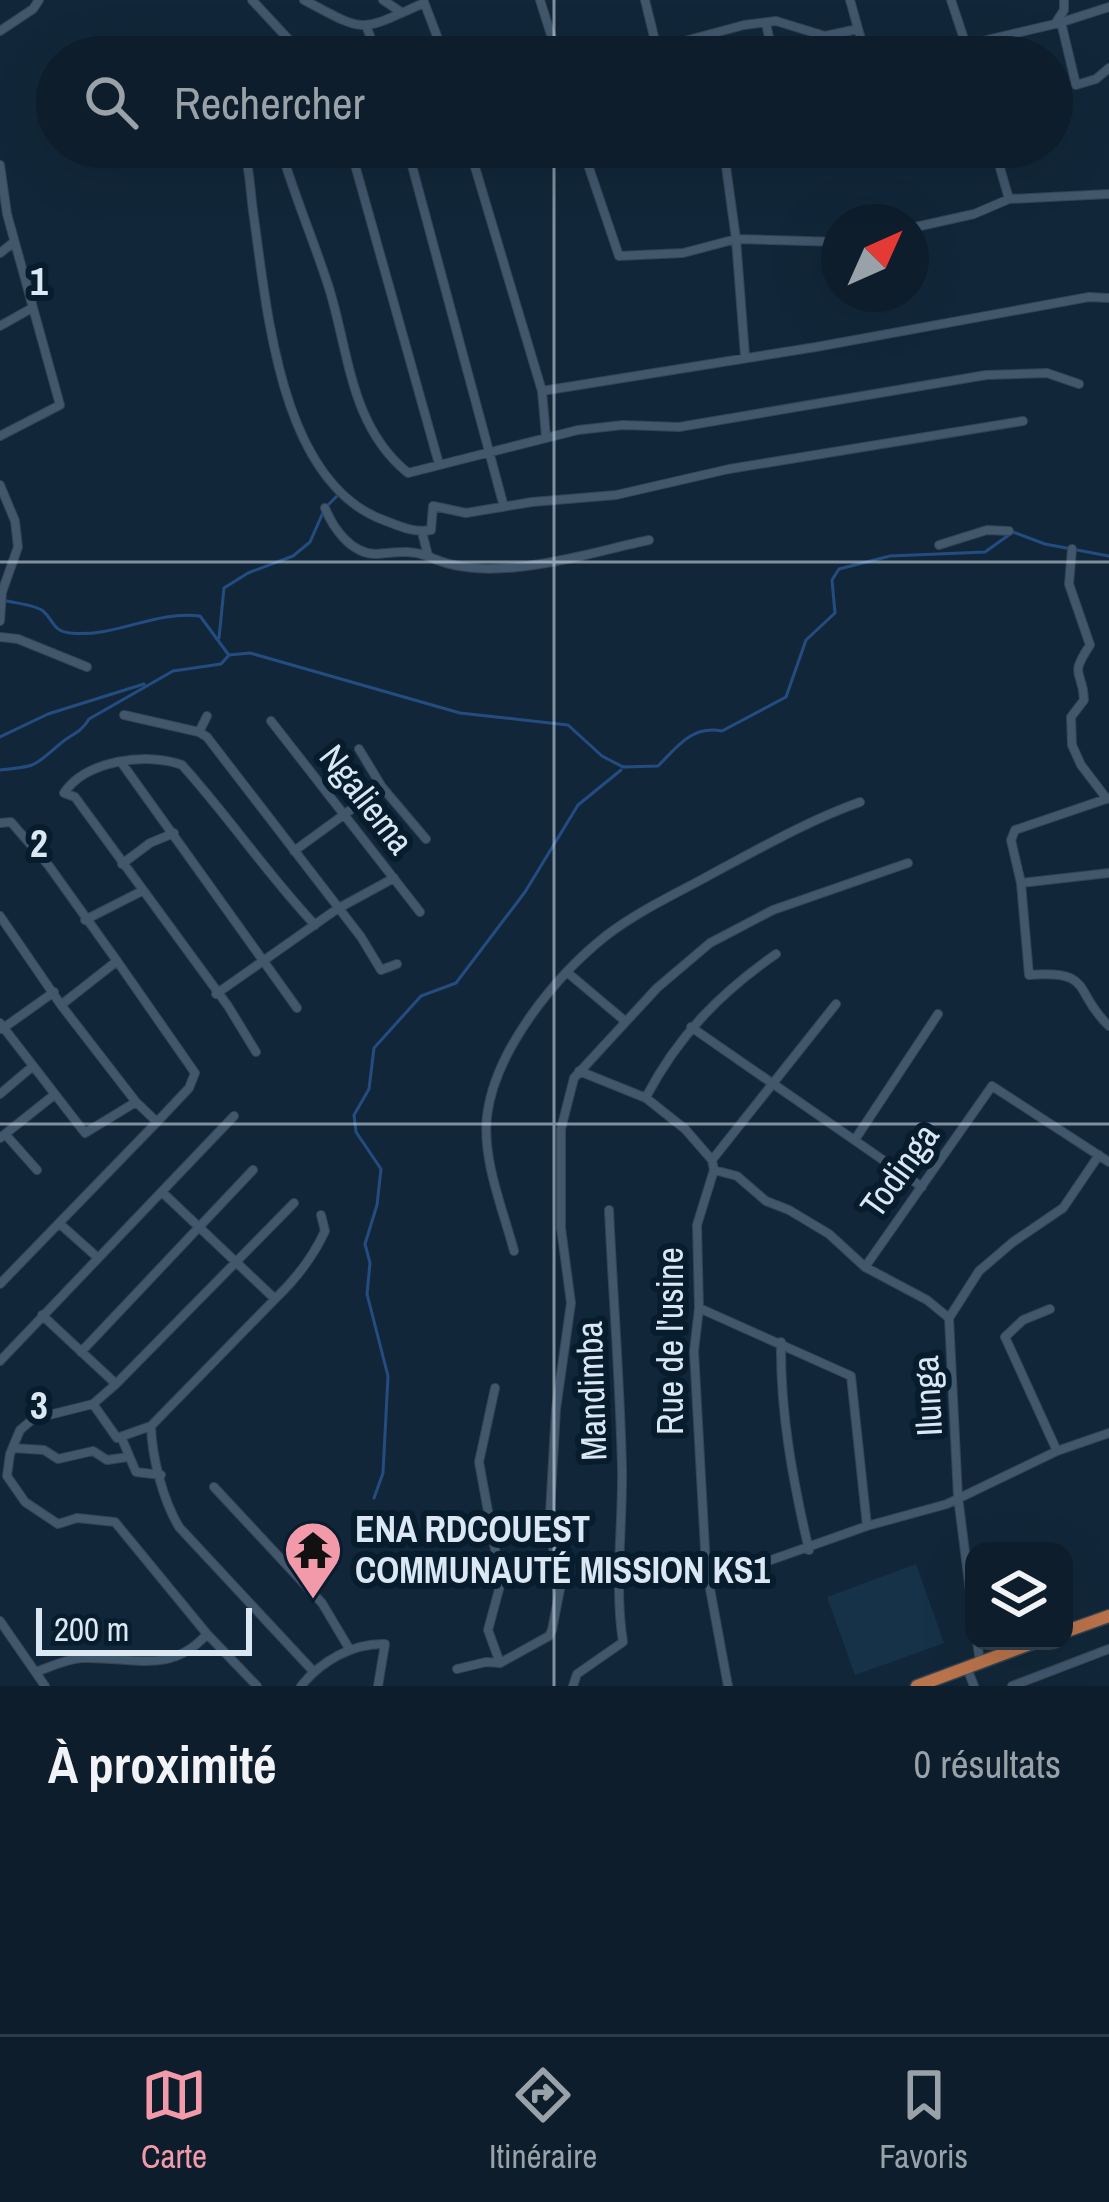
<!DOCTYPE html>
<html lang="fr">
<meta charset="utf-8">
<style>
:root{--surface:#0d1d2b;--page:#162633;--text:#f1f3f6;--muted:#9aa2a9;--line:#2d3b47;--accent:#f39aaa}
body{margin:0;font-family:"Archivo Narrow",sans-serif;background:var(--page);color:var(--text)}
.controls{position:absolute;right:36px;bottom:36px;display:grid;overflow:hidden;border-radius:24px;box-shadow:0 12px 48px #0002}
.controls button{width:108px;height:108px;display:grid;place-items:center;padding:0;border:0;border-bottom:3px solid var(--line);background:var(--surface);color:var(--text);font:60px sans-serif}
.compass{position:absolute;left:821px;top:204px;width:108px;height:108px;border-radius:50%;background:var(--surface);box-shadow:0 12px 48px #0002;rotate:45deg}
.scale{position:absolute;left:36px;bottom:30px;width:216px;box-sizing:border-box;padding-left:12px;border:6px solid #dbe8f4;border-top:0;font-size:33px;line-height:42px;white-space:nowrap;color:#dbe8f4;-webkit-text-stroke:9px #071d2e;paint-order:stroke}
.list{margin:0;padding:0;list-style:none}
h2{display:flex;justify-content:space-between;align-items:center;height:156px;margin:0;padding:0 48px;font-size:51px}
h2 small{font-size:39px;font-weight:400;color:var(--muted)}
.icon{flex:none;width:66px;height:66px;fill:none;stroke:currentColor;stroke-width:2;stroke-linecap:round;stroke-linejoin:round}
.map{position:relative;flex:none;width:1109px;height:1686px;overflow:hidden}
.search{position:absolute;background:var(--surface);box-shadow:0 12px 48px #0002;left:36px;right:36px;top:36px;height:132px;display:flex;align-items:center;gap:30px;box-sizing:border-box;padding:0 42px;border-radius:66px;color:var(--muted);font-size:45px}
.sheet{height:348px;background:var(--surface)}
nav{display:flex;justify-content:space-around;align-items:center;box-sizing:border-box;height:168px;border-top:3px solid var(--line);background:var(--surface);font-size:33px;color:var(--muted)}
nav a{display:grid;justify-items:center;gap:6px}
nav .on{color:var(--accent)}
.map>svg:first-child{display:block}
.built{fill:#163248}
.lines{fill:none;stroke-linecap:round;stroke-linejoin:round}
.stream{stroke:#254c81;stroke-width:3}
.minor-casing{stroke:#354352;stroke-width:10}
.highway-casing{stroke:#354352;stroke-width:15}
.minor{stroke:#40576c;stroke-width:8}
.highway{stroke:#ba734a;stroke-width:12}
.grid{fill:none;stroke:#dbe8f4;stroke-width:3;stroke-opacity:0.55}
.labels{text-anchor:middle;dominant-baseline:central;stroke-width:12;stroke-linejoin:round;paint-order:stroke}
.street-label{font-size:36px;fill:#dbe8f4;stroke:#071d2e}
.poi-label{font-size:36px;font-weight:bold;fill:#dbe8f4;stroke:#071d2e;text-anchor:start}
.grid-label{font-size:39px;text-anchor:middle;font-weight:bold;fill:#dbe8f4;stroke:#071d2e;stroke-width:12;stroke-linejoin:round;paint-order:stroke}
</style>
<div class="map">
<svg width="1109" height="1686" viewBox="0 0 1109 1686">
<rect width="100%" height="100%" fill="#112739"/>
<!-- built -->
<path class="built" d="M916,1564L944,1643L855,1675L827,1597Z"/>
<g class="lines">
<!-- stream -->
<path class="stream" d="M7,601C15,603 36,605 43,611C54,620 52,631 70,633C115,638 155,610 200,616L228,654
M219,638L224,588L248,573L293,556L310,542L325,508L339,494
M0,737L48,714L144,684
M0,770C39,766 32,767 60,744C71,734 81,733 89,719L173,671L221,664L229,655L250,653L460,713L568,725L602,756L623,767L658,766C677,747 692,725 722,731L786,697L806,640L835,613L832,580L839,569L890,556L985,552L1013,532L1045,544L1109,556
M374,1498L383,1473L388,1376L367,1294L370,1263L365,1244L377,1205L381,1169L356,1132L354,1115L369,1089L374,1048L421,996L456,983L525,892L578,805L621,770"/>
<defs>
<path id="minor" d="M252,0L305,57
M304,0C368,34 358,32 424,3
M383,0L401,12
M540,0L558,57
M645,0L659,57
M850,0L866,57
M951,0L970,57
M424,2L445,57
M1060,18L1076,85L1096,79L1109,68
M766,23L773,57
M1056,24L1109,7
M367,28L378,57
M0,31L33,9L39,0
M966,45L1055,24L1064,10V0
M625,57L744,25L776,21L825,36L858,29
M243,147C250,168 250,189 253,211C267,307 279,484 386,521C401,527 415,533 431,530L433,506L466,513L532,502L616,495L729,469L1023,421
M280,147C294,195 314,241 329,288C349,352 350,426 408,473L578,430L623,425L679,427L986,375L1047,373L1079,384
M350,147L439,464
M407,147L504,507
M469,147L542,391L546,437
M582,147L619,256L683,253L736,239L745,356
M683,147L691,153L756,147
M994,147L1009,199L1109,194
M724,152L736,239L839,242
M0,165L7,214L60,405L0,436
M911,228L974,214L1009,199
M0,253L14,242
M0,326L32,308
M542,391L816,347L1089,297L1109,298
M0,485L15,521L18,547L2,592L0,621
M325,508C333,528 351,554 376,554C394,553 408,549 427,556
M422,532L428,556C489,587 586,553 649,540
M939,545L987,530L1009,531
M1072,549L1069,584L1090,645C1068,678 1083,669 1084,700L1071,717L1072,745L1081,765L1107,799
M0,637L18,639L87,667
M124,715L199,732
M207,716L199,732L207,737L361,937L381,970L397,964
M271,721L420,912
M359,749L382,787
M121,762L297,1008
M1109,798L1015,830L1011,840L1021,883L1029,975C1095,970 1072,991 1109,1026
M0,823L11,822L49,866L117,961L61,1005
M294,851L382,787L426,839
M122,864L150,843L174,833
M1021,883L1109,873
M0,916L61,1005L136,1102L85,1133L0,1023
M85,920L142,891
M117,961L195,1073L189,1088L157,1122
M568,973L625,1021
M216,994L337,909L394,878
M691,1027L922,1187
M2,1029L54,992
M256,1052L228,1006L75,797L64,793C86,760 147,752 182,765C229,817 267,874 315,925
M579,1071L646,1098L685,1129L712,1160L714,1170L697,1225L699,1308L694,1351L706,1567L728,1686
M0,1094L33,1066
M646,1097C678,1036 720,993 776,954
M5,1134L37,1170
M0,1138L54,1095
M856,1138L938,1014
M712,1160L836,1004
M714,1170L737,1176L766,1201L789,1210L829,1234L865,1267
M163,1193L275,1299L151,1426C152,1458 163,1500 179,1527L313,1671
M60,1224L97,1257
M514,1251C503,1209 482,1160 487,1116C495,1050 556,975 607,935C641,909 682,891 719,870C766,845 810,820 860,802
M0,1284L157,1122L136,1102
M275,1299C296,1279 313,1257 325,1231L321,1215
M699,1308L851,1376L867,1526
M1050,1309L1023,1320L1005,1337L1057,1451
M42,1315L116,1384L294,1203
M949,1318L927,1300L865,1267L992,1086L1109,1162
M781,1342C780,1412 793,1482 809,1550
M81,1352L253,1170
M0,1361L234,1116
M116,1384L93,1404L33,1419L20,1430L10,1454L7,1476L25,1502L58,1524L77,1518L115,1522L207,1634L257,1686
M495,1388L479,1462L501,1582L488,1630L500,1663
M93,1404L117,1438L151,1426
M122,1439L136,1472L161,1475
M13,1448L44,1450L58,1459L93,1451L107,1460L128,1457
M214,1487L322,1603L350,1650
M709,1582L867,1526L947,1504L1057,1451L1109,1433
M0,1621L45,1686
M974,1623L958,1497L949,1318L979,1271L1013,1242L1063,1208L1099,1155
M977,1641L980,1662
M967,1668L974,1686
M457,1669L486,1662L500,1663L549,1636L552,1630L561,1584L549,1530L556,1409L571,1303L561,1228V1129L574,1078L657,988L710,943L773,910L908,863
M36,1672C50,1667 66,1659 82,1658C130,1656 170,1676 207,1634
M301,1686C321,1661 353,1643 385,1644L378,1686
M573,1686L577,1674L623,1642C614,1586 623,1525 622,1468C620,1382 613,1296 609,1210
M1012,1686L1109,1649"/>
<path id="highway" d="M1064,1632L1109,1616
M917,1686L1038,1641"/>
</defs>
<!-- minor casing -->
<use href="#minor" class="minor-casing"/>
<!-- highway casing -->
<use href="#highway" class="highway-casing"/>
<!-- minor -->
<use href="#minor" class="minor"/>
<!-- highway -->
<use href="#highway" class="highway"/>
</g>
<!-- grid -->
<path class="grid" d="M554,0V57M554,147V1686M0,562H1109M0,1124H1109"/>
<!-- icons -->
<defs>
<symbol id="temple-pin" viewBox="-11 -11 22 30"><path d="M0 17L-7.5 6A9.5 9.5 0 1 1 7.5 6Z" fill="#f39aaa" stroke="#071d2e"/><path d="M0-6L5-2H3V0L6.5 2.5H4V6H1.5V3h-3V6H-4V2.5H-6.5L-3 0V-2H-5Z" fill="#111"/></symbol>
</defs>
<g fill-rule="evenodd">
<use href="#temple-pin" x="280" y="1517" width="66" height="90"/>
</g>
<g class="labels">
<!-- street labels -->
<g class="street-label">
<text transform="translate(367 799) rotate(52)">Ngaliema</text>
<text transform="translate(899 1170) rotate(-54)">Todinga</text>
<text transform="translate(670 1341) rotate(-90)">Rue de l'usine</text>
<text transform="translate(591 1391) rotate(-92)">Mandimba</text>
<text transform="translate(927 1396) rotate(-93)">Ilunga</text>
</g>
<!-- poi labels -->
<g class="poi-label">
<text x="355" y="1529">ENA RDCOUEST<tspan x="355" dy="41">COMMUNAUTÉ MISSION KS1</tspan></text>
</g>
</g>
<g class="grid-label">
<text x="39" y="295">1</text>
<text x="39" y="857">2</text>
<text x="39" y="1419">3</text>
</g>
</svg>
<div class="controls">
<button><svg class="icon" aria-label="layers" viewBox="0 0 24 24"><path d="M12 4l9 5-9 5-9-5zM3 14l9 5 9-5"/></svg></button>
</div>
<svg class="compass" viewBox="-18 -18 36 36"><path d="M0-13l5 13h-10z" fill="#e53935"/><path d="M0 13l5-13h-10z" fill="#9aa2a9"/></svg>
<div class="scale">200 m</div>
<div class="search"><svg class="icon" aria-label="search" viewBox="0 0 24 24"><circle cx="10" cy="10" r="6"/><path d="M15 15l6 6"/></svg>Rechercher</div>
</div>
<section class="sheet">
<h2>À proximité<small>0 résultats</small></h2>
<ul class="list">
</ul>
</section>
<nav>
<a class="on"><svg class="icon" aria-label="map" viewBox="0 0 24 24"><path d="M3 6l6-2 6 2 6-2v14l-6 2-6-2-6 2zM9 4v14M15 6v14"/></svg>Carte</a>
<a><svg class="icon" aria-label="directions" viewBox="0 0 24 24"><path d="M12 3l9 9-9 9-9-9zM9 14v-3h6M13 9l2 2-2 2"/></svg>Itinéraire</a>
<a><svg class="icon" aria-label="saved" viewBox="0 0 24 24"><path d="M7 4h10v16l-5-4-5 4z"/></svg>Favoris</a>
</nav>
